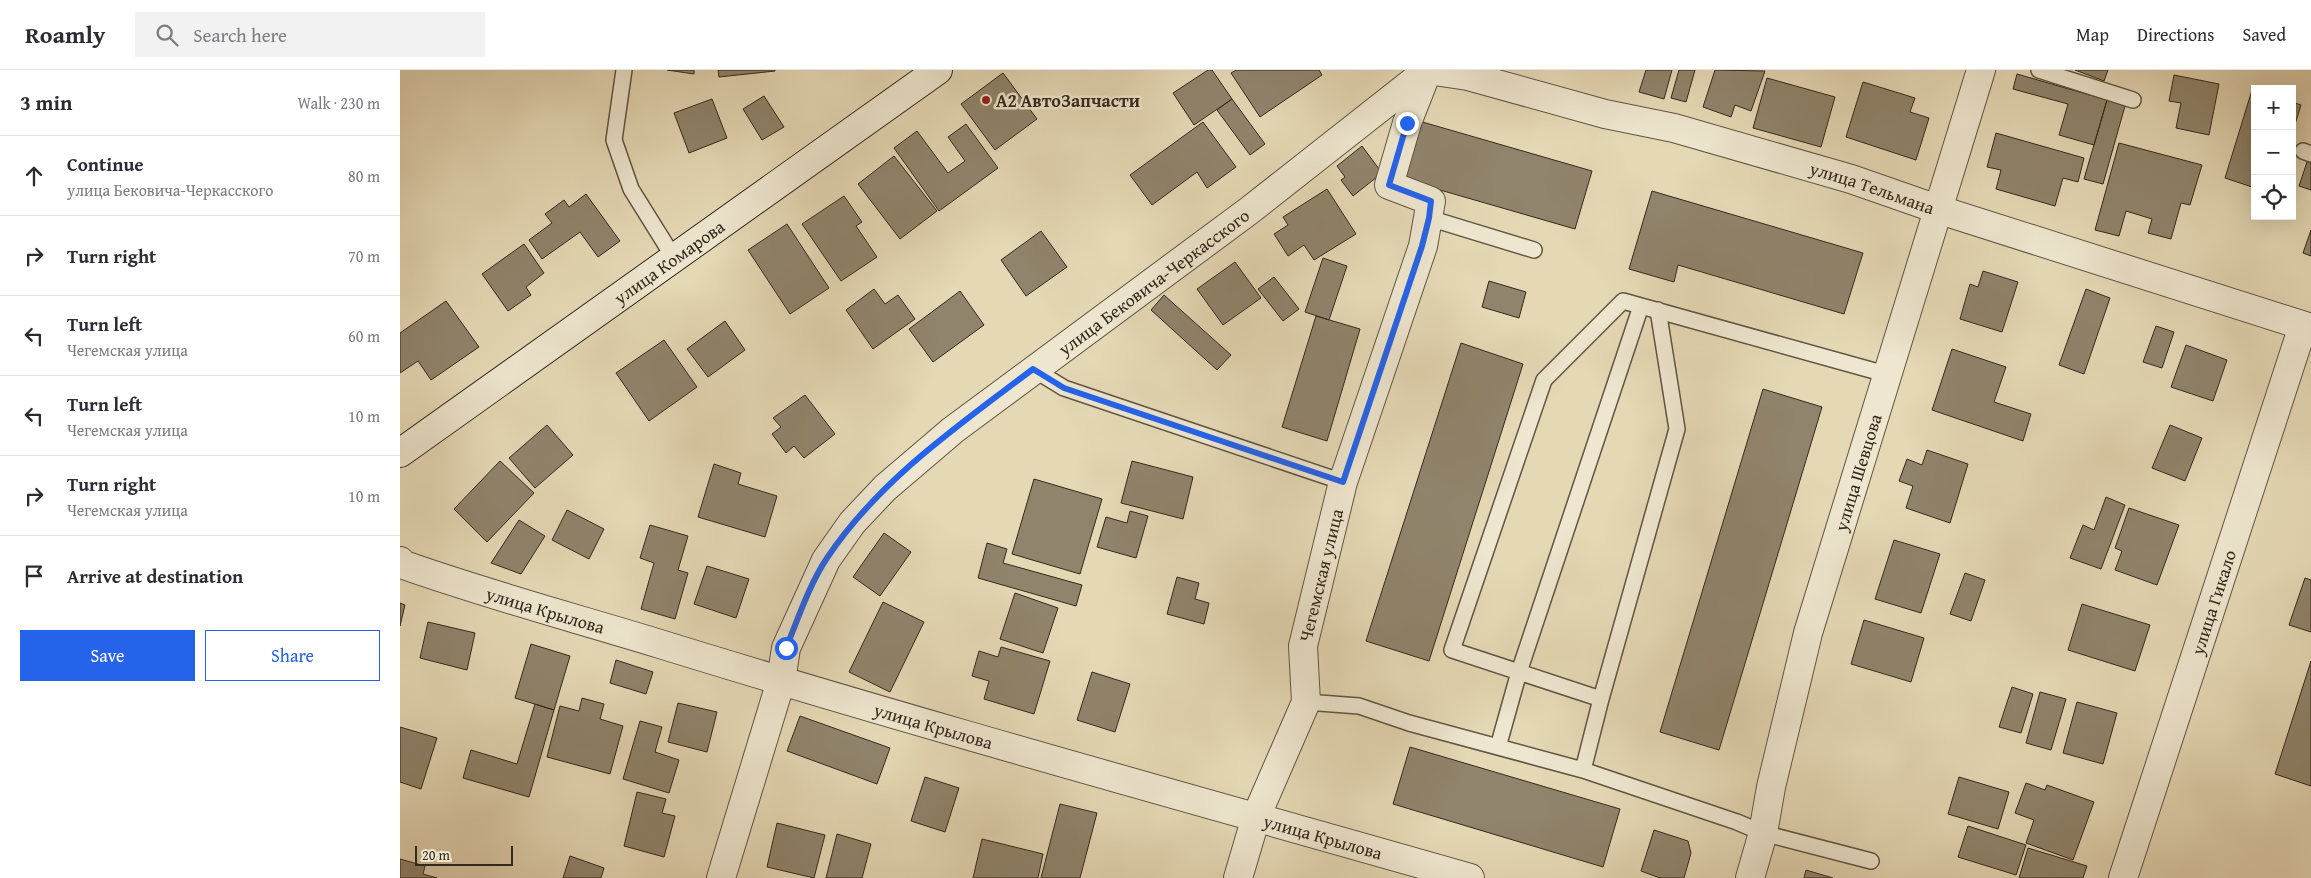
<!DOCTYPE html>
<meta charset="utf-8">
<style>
:root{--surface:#fff;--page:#f2f2f3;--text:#2b2b33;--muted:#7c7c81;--line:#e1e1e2;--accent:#2563eb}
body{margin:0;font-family:"Gentium Book Plus",serif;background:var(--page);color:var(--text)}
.controls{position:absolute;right:15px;top:15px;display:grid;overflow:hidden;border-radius:0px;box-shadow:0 5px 20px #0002}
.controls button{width:45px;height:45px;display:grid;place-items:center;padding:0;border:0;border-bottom:1px solid var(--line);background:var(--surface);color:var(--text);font:25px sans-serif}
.scale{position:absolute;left:15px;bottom:12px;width:98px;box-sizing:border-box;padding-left:5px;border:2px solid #33291c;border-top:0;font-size:14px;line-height:18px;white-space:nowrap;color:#33291c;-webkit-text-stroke:4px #eee6cf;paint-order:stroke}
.stop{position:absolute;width:15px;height:15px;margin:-11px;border:4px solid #2563eb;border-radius:50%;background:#fff}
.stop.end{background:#2563eb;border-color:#fff;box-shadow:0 1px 5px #0008}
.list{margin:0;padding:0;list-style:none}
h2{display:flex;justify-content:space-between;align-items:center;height:65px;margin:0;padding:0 20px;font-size:21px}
h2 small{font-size:16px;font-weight:400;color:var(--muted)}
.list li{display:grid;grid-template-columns:32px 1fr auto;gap:15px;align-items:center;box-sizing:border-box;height:80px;padding:0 20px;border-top:1px solid var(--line)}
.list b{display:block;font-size:19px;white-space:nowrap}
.list p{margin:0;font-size:16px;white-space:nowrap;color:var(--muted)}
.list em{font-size:16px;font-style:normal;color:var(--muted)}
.actions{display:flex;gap:10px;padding:15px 20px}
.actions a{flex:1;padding:11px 0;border:1px solid var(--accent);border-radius:0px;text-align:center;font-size:18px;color:var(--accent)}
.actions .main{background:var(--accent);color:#fff}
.icon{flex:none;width:28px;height:28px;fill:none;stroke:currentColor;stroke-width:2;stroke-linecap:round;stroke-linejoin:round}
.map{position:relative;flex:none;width:1911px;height:808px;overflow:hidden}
header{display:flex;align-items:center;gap:30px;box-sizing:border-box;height:70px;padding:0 25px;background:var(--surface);border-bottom:1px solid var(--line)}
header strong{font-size:24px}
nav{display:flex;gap:28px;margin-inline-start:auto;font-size:18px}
.search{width:350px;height:45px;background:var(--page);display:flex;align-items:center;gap:12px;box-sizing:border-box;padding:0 18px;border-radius:0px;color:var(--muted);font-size:19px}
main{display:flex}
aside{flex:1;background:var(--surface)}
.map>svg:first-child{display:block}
.building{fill:#90846c;stroke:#33291c}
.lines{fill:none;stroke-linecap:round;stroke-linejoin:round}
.lane-casing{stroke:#605542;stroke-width:18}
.street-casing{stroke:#605542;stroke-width:30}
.secondary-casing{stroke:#33291c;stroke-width:30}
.lane{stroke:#eee6cf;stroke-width:15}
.street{stroke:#eee6cf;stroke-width:28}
.secondary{stroke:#eee6cf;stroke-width:28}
.route{stroke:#2563eb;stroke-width:6}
.poi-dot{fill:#8f2418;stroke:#eee6cf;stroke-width:2}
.labels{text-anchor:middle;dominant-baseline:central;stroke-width:5;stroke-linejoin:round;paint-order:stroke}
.poi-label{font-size:18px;font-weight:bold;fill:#33291c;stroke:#eee6cf;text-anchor:start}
.street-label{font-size:18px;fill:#33291c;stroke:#eee6cf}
</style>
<header>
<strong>Roamly</strong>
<div class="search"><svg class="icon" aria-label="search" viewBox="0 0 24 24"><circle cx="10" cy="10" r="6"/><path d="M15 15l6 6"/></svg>Search here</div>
<nav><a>Map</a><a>Directions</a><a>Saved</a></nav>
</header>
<main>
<aside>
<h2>3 min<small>Walk · 230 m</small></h2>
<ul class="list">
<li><svg class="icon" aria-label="ahead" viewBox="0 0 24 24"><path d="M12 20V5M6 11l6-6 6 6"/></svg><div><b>Continue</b><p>улица Бековича-Черкасского</p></div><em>80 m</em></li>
<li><svg class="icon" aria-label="right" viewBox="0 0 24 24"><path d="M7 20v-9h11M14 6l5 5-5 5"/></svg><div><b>Turn right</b></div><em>70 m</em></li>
<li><svg class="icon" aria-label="left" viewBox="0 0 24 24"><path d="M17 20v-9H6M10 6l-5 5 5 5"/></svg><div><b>Turn left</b><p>Чегемская улица</p></div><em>60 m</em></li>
<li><svg class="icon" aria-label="left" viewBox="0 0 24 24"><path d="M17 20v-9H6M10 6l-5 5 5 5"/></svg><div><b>Turn left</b><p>Чегемская улица</p></div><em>10 m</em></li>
<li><svg class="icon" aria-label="right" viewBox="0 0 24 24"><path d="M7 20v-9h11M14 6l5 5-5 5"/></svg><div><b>Turn right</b><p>Чегемская улица</p></div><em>10 m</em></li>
<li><svg class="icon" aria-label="arrive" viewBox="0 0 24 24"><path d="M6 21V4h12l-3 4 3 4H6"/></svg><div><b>Arrive at destination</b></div></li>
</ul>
<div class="actions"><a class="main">Save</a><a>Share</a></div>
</aside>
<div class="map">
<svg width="1911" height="808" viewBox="0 0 1911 808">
<rect width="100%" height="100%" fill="#e5d8b5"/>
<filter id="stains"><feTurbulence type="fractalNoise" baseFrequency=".004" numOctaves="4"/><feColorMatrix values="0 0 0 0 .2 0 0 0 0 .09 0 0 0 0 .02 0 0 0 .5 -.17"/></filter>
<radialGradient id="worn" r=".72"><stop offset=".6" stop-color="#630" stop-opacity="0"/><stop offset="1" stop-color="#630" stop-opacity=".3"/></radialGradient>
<!-- building -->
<path class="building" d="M267,0H294V4Z
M318,0H375V1L319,7Z
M808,0H812L832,29L794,55L773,23Z
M836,0H919L922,5L860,47L831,3Z
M1246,0H1272L1264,29L1239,22Z
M1279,0H1295L1286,32L1271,28Z
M1315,0L1365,1L1351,41L1335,35L1331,47L1303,37Z
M1675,0H1708L1704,11Z
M603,3L637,49L595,80L561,34Z
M1617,4L1707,30L1694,75L1659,65L1668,34L1613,19Z
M1774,5L1819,14L1809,65L1776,58L1781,33L1769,31Z
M1367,8L1435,27L1421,77L1353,58Z
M1463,12L1515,28L1510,42L1529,48L1516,90L1446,67Z
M1852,20L1855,21V118L1825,108Z
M364,26L384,57L362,70L343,39Z
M312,29L327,68L289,83L274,43Z
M832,29L865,74L850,85L817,40Z
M1707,30L1725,36L1703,114L1684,109Z
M1892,32L1901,35L1892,64Z
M1019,51L1192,101L1175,159L1002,109Z
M803,52L836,97L807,118L797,102L752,135L730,105Z
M566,54L598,98L539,141L494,78L517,61L548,103L565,91L548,67Z
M1596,63L1684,88L1678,112L1663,108L1655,136L1596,119L1601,100L1587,97Z
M1719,73L1802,95L1790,135L1781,133L1771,169L1748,163L1752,149L1726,141L1719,166L1695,160Z
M962,76L982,103L953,126L941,110L945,107L937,96Z
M494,86L537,141L500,169L458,114Z
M1907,92L1911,93V120L1899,116Z
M927,119L956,164L914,190L904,175L888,186L874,164L888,155L883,147Z
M1252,121L1463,183L1444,244L1278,195L1274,212L1229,199Z
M186,124L220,171L198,187L180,162L142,189L129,170L152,153L145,144L164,130L169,137Z
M444,126L462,152L456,156L477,187L441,211L402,154Z
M387,154L429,218L390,244L348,180Z
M1911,160V186L1903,183Z
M641,161L667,197L626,226L601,190Z
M124,174L144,203L126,217L131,225L108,241L82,204Z
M923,188L947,196L929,250L905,242Z
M835,192L861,228L823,255L797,219Z
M1583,201L1618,212L1602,262L1560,249L1570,214L1578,217Z
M874,207L899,239L883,251L858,219Z
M1089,211L1126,222L1119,248L1082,237Z
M474,219L485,234L498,225L515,249L473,279L446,240Z
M1686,219L1710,228L1684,304L1659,295Z
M560,221L584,255L533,292L509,259Z
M764,225L831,285L817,300L751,240Z
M46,231L79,277L31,310L18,291L0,303V263Z
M916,246L960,259L927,371L882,357Z
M325,251L345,280L308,307L287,279Z
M1756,256L1774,262L1762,298L1743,292Z
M264,270L297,317L249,351L216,303Z
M1061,273L1123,294L1029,591L966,571Z
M1786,275L1827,290L1813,331L1771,317Z
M1552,279L1606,297L1594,332L1631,344L1623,371L1532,340Z
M1363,319L1422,337L1319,680L1260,662Z
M405,325L435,364L404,388L394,376L386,383L372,364L381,357L373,348Z
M147,355L173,385L135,418L109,388Z
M1770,355L1802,368L1785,411L1752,398Z
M1527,380L1568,394L1550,453L1506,438L1513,416L1499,411L1507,389L1522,395Z
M100,391L134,423L87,472L54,439Z
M732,391L793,407L783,449L721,433Z
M314,394L341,403L338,414L377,426L365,467L298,447Z
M634,409L702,429L680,504L612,484Z
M1706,427L1725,435L1701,499L1670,488L1683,455L1694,460Z
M1729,438L1779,455L1757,515L1715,500L1722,481L1715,478Z
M167,440L204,459L189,489L152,470Z
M730,441L748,446L736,488L697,477L706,447L727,453Z
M119,450L145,466L121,504L91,493Z
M250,455L288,466L278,500L288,503L275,549L241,539L254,493L240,488Z
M484,463L511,482L480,526L453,507Z
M1494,470L1540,484L1521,543L1475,529Z
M587,473L607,479L603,493L682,515L676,536L578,508Z
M307,496L349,509L336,548L294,534Z
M1565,503L1585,510L1571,551L1550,544Z
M777,507L799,513L795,529L809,533L804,554L767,544Z
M1905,508L1911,510V562L1889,555Z
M615,523L658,538L643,583L600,569Z
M483,532L524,552L490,622L449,602Z
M0,533L5,535L0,556Z
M1682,534L1750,555L1735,601L1668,580Z
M1464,550L1524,568L1511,612L1451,594Z
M28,552L75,563L67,600L20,588Z
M131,574L170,586L154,640L115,628Z
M601,577L650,591L634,644L584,629L589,611L572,606L579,581L598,587Z
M216,590L253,602L246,624L210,613Z
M1911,591V716L1875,704Z
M692,602L730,614L715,662L677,650Z
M1612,617L1633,624L1621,663L1599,657Z
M1640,622L1666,629L1651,680L1626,673Z
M182,628L204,634L200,649L223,656L210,704L147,687L160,636L179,641Z
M1677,632L1717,643L1703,694L1663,683Z
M278,633L317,642L307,682L268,672Z
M135,634L154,640L129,727L63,708L71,680L117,694Z
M400,646L490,678L477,714L387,681Z
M240,651L262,657L255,682L279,690L269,723L223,709Z
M0,657L37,668L21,719L0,712Z
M1010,677L1220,739L1203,797L993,734Z
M525,707L559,718L545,762L511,751Z
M1559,707L1609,722L1598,759L1548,744Z
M1626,713L1645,720L1647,715L1694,732L1673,790L1626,773L1634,750L1615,743Z
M237,722L266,729L262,743L275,746L264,787L224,776Z
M660,734L697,743L680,808H641Z
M377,753L425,765L414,808L367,797Z
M1568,756L1626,775L1616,805L1558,787Z
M1254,760L1288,771L1291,783L1284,808H1260L1241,801Z
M437,764L471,774L462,808H426Z
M582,769L643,784L638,808H573Z
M1628,778L1687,796L1683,808H1619Z
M170,786L204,798L201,808H163Z
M0,789L25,796L23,804L37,808H0Z
M1406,800L1433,808H1404Z"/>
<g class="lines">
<defs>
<path id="lane" d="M224,0L214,70L231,119L274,188
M1639,0L1733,30
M1903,81L1911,84
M1029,148L1134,180
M633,299L664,318L943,412
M1201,629L1277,359L1258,240
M906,632L959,636L1009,653L1183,700
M1098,677L1119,602L1241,236
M1471,791L1363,763L1337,752L1183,700L1201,629L1052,580L1144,310L1223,231L1489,305"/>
<g id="street">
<path id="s1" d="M1027,0L1068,6L1205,44L1274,58L1451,109L1540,140L1911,258"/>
<path id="s2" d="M0,491L4,495C89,525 175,548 260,574C529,657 800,731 1070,808"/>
<path id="s3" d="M321,808L381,611L386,578L426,490L452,453L485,418L553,360L850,140L1028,0"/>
<path id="s4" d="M838,808L856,747L906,632L903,576L943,412L1023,176L1031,131L989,115L1007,53L1027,2"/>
<path id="s5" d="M1350,808L1363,763L1371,717L1408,563L1581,0"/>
<path id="s6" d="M1723,808L1903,256"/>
</g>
<g id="secondary">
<path id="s7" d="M0,383L538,0"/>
</g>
</defs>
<!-- lane casing -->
<use href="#lane" class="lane-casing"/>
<!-- street casing -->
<use href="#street" class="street-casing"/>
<!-- secondary casing -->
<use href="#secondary" class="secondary-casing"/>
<!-- lane -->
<use href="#lane" class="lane"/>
<!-- street -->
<use href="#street" class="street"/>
<!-- secondary -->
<use href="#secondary" class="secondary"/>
</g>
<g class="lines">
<!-- route -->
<path class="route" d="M386,578C398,549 409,515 427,488C479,410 559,355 633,299L664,318L943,412L1022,176L1029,148L1031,131L989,115L1007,53"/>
</g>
<!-- markers -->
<circle class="poi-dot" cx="586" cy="30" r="5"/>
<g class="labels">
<!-- poi labels -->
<g class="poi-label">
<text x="596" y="30">А2 АвтоЗапчасти</text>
</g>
<!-- street labels -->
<g class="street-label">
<text stroke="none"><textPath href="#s1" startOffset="461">улица Тельмана</textPath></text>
<text stroke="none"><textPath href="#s7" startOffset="330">улица Комарова</textPath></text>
<text stroke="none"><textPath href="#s3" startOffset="768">улица Бековича-Черкасского</textPath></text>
<text stroke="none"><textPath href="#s5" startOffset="420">улица Шевцова</textPath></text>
<text stroke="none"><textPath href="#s4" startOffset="318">Чегемская улица</textPath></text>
<text stroke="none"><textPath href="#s6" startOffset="290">улица Гикало</textPath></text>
<text stroke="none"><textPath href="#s2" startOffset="154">улица Крылова</textPath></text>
<text stroke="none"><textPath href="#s2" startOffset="559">улица Крылова</textPath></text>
<text stroke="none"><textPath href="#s2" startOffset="964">улица Крылова</textPath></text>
</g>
</g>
<rect width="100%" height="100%" filter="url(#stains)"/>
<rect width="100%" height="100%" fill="url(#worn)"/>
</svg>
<div class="controls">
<button>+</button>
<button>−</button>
<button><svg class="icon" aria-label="locate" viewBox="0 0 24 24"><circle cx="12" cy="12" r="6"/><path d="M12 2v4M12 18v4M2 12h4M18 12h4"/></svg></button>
</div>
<div class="scale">20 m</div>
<div class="stop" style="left:386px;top:578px"></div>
<div class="stop end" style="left:1007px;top:53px"></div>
</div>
</main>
